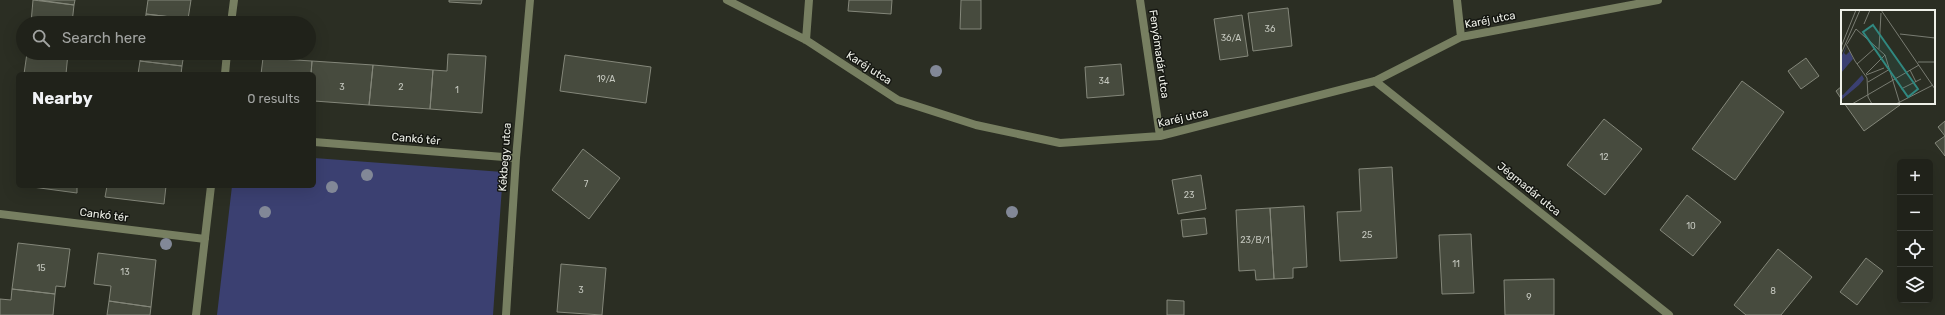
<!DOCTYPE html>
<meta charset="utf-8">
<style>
:root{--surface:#20221a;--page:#282a23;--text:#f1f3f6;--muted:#a2a4a2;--line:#3d3f39}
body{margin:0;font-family:Rubik,sans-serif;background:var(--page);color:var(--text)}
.controls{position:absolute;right:12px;bottom:12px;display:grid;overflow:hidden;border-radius:6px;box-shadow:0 4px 16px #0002}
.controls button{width:36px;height:36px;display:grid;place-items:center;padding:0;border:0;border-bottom:1px solid var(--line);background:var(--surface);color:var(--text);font:20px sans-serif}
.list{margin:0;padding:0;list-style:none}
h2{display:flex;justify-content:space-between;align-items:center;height:52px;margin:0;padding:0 16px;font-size:17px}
h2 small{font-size:13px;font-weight:400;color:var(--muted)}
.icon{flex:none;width:22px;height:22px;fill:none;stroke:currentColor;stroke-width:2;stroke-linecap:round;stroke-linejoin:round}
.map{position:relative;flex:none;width:1945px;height:315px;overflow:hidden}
.search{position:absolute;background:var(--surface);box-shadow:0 4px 16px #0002;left:16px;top:16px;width:300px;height:44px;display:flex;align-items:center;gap:10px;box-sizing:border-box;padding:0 14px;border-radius:22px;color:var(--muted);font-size:15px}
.panel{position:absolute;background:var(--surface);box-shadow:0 4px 16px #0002;left:16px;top:72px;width:300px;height:116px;border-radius:6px}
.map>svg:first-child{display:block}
.green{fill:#3b4071}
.building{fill:#474b3e;stroke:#84877a}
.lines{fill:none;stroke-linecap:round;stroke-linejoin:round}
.street{stroke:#777f61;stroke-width:8}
.tree{fill:#828897}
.labels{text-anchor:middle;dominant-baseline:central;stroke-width:3;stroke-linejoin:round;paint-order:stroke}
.number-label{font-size:9px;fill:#c4c7be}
.street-label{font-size:11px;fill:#eef0e8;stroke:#141611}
.inset-road{fill:none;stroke:#797c72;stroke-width:1}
.view{fill:#308880;fill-opacity:0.15;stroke:#308880;stroke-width:2}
.inset-edge{fill:none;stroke:#eef0e8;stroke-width:2}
</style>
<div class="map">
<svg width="1945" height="315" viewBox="0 0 1945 315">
<rect width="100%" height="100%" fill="#2b2e23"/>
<!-- green -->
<path class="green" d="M314,158L503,172L493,315H217L232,186H314Z"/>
<!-- building -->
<path class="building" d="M33,0L74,5L72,23H31Z
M39,0H75L74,5Z
M148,0H191L188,19L146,14Z
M449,0H482L481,4L449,2Z
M849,0H892L891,14L848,11Z
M961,0H981V29H960Z
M1288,8L1292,46L1253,51L1248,13Z
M146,14L188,19V23H145Z
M1242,15L1248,56L1220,60L1214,19Z
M27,53H68L66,74H24Z
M141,53H184L182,66L140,61Z
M448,54L486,56L482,113L430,109L433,70L447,71Z
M565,55L651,67L646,103L560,91Z
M263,58L312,61L311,74H261Z
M1806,58L1819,76L1801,89L1788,71Z
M140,61L182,66L181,74H138Z
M312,61L373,65L369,105L314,101V74H311Z
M1121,64L1124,95L1087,98L1085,67Z
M373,65L433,70L430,109L369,105Z
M1742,81L1784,112L1735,180L1692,149Z
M1842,86V100L1836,91Z
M1844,103H1898L1900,105L1864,131Z
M1604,119L1642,149L1605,195L1567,165Z
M1945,121V156L1935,143L1945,136L1938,127Z
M583,149L620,178L589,219L552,190Z
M1392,167L1397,258L1340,261L1337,212L1361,211L1359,169Z
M1201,175L1206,209L1178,214L1172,180Z
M25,186H77V193Z
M107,186H166L164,204L105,197Z
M1687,195L1721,222L1693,256L1660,230Z
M1304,206L1307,267L1293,268V278L1274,279L1270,208Z
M1270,208L1274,279L1256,280L1255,270L1239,271L1236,210Z
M1205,218L1207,234L1183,237L1181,220Z
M1471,234L1474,293L1442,294L1439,235Z
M18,243L70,249L65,287L56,286L55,294L12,289Z
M1778,249L1812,277L1781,315H1746L1734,305Z
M98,253L156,260L151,307L109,301L111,286L94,284Z
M1866,258L1883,271L1857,305L1840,292Z
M561,264L606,268L602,315L557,312Z
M1554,279V315H1505L1504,280Z
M12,289L55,294L53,315H0V299L11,300Z
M1167,300L1184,301V315H1167Z
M109,301L151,307L150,315H107Z"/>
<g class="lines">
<!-- street -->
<path class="street" d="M727,0L806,40L898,100L976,125L1060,143L1160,136L1375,81L1461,37L1658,0
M1140,0L1160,136
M1457,0L1461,37
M231,23L234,0
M806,40L809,0
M225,74L227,53
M1375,81L1669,315
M314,142L516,158
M0,214L205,239
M196,315L211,186
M506,315L516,158L530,0"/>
</g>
<!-- trees -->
<g class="tree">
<circle cx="936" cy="71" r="6"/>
<circle cx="367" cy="175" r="6"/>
<circle cx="332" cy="187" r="6"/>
<circle cx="265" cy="212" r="6"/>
<circle cx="1012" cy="212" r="6"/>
<circle cx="166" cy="244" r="6"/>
</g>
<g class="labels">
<!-- number labels -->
<g class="number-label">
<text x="1270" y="29">36</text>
<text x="1231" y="38">36/A</text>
<text x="606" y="79">19/A</text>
<text x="1104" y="81">34</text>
<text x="342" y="87">3</text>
<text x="401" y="87">2</text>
<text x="457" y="90">1</text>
<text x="1604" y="157">12</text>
<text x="586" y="184">7</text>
<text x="1189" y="195">23</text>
<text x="1691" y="226">10</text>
<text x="1367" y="235">25</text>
<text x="1255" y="240">23/B/1</text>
<text x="1456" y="264">11</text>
<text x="41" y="268">15</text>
<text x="125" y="272">13</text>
<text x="581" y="290">3</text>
<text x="1773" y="291">8</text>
<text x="1529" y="297">9</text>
</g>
<!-- street labels -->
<g class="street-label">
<text transform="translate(1490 20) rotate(-11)">Karéj utca</text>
<text transform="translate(1159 54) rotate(82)">Fenyőmadár utca</text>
<text transform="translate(869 68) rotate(33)">Karéj utca</text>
<text transform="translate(1183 118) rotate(-13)">Karéj utca</text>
<text transform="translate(416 139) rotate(5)">Cankó tér</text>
<text transform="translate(505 157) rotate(-86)">Kékbegy utca</text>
<text transform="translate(1529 189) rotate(39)">Jégmadár utca</text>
<text transform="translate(104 215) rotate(7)">Cankó tér</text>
</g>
</g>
<!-- overview -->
<g transform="translate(1841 10)">
<rect width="94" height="94" fill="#2b2e23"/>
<path d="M6,35L3,43L5,45L9,41L12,49L0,63V47ZM21,65L23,69L18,75L0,90V84L2,85Z" fill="#3b4071"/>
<path class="inset-road" d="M40,0L94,79M23,14L29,0M59,24L94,28M5,34L14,51L26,68L27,87L31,94M6,34L15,19L44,45L59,94M0,37L15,0M38,39L40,3M0,44L19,0M77,52H94M16,54L34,38M69,60L75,72M25,64L44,45M25,65L43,58M27,72L49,59M60,79L80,69M11,94L78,55M55,94L92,75"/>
<path class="view" d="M32,15L77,79L67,87L22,22Z"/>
<rect width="94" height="94" class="inset-edge"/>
</g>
</svg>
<div class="controls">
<button>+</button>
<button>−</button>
<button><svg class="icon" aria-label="locate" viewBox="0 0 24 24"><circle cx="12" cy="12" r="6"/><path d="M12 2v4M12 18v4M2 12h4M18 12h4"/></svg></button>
<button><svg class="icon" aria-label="layers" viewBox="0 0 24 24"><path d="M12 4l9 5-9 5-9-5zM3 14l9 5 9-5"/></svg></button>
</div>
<div class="search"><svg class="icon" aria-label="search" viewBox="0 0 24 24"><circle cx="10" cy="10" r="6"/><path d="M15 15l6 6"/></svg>Search here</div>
<section class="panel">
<h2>Nearby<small>0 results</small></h2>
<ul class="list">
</ul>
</section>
</div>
